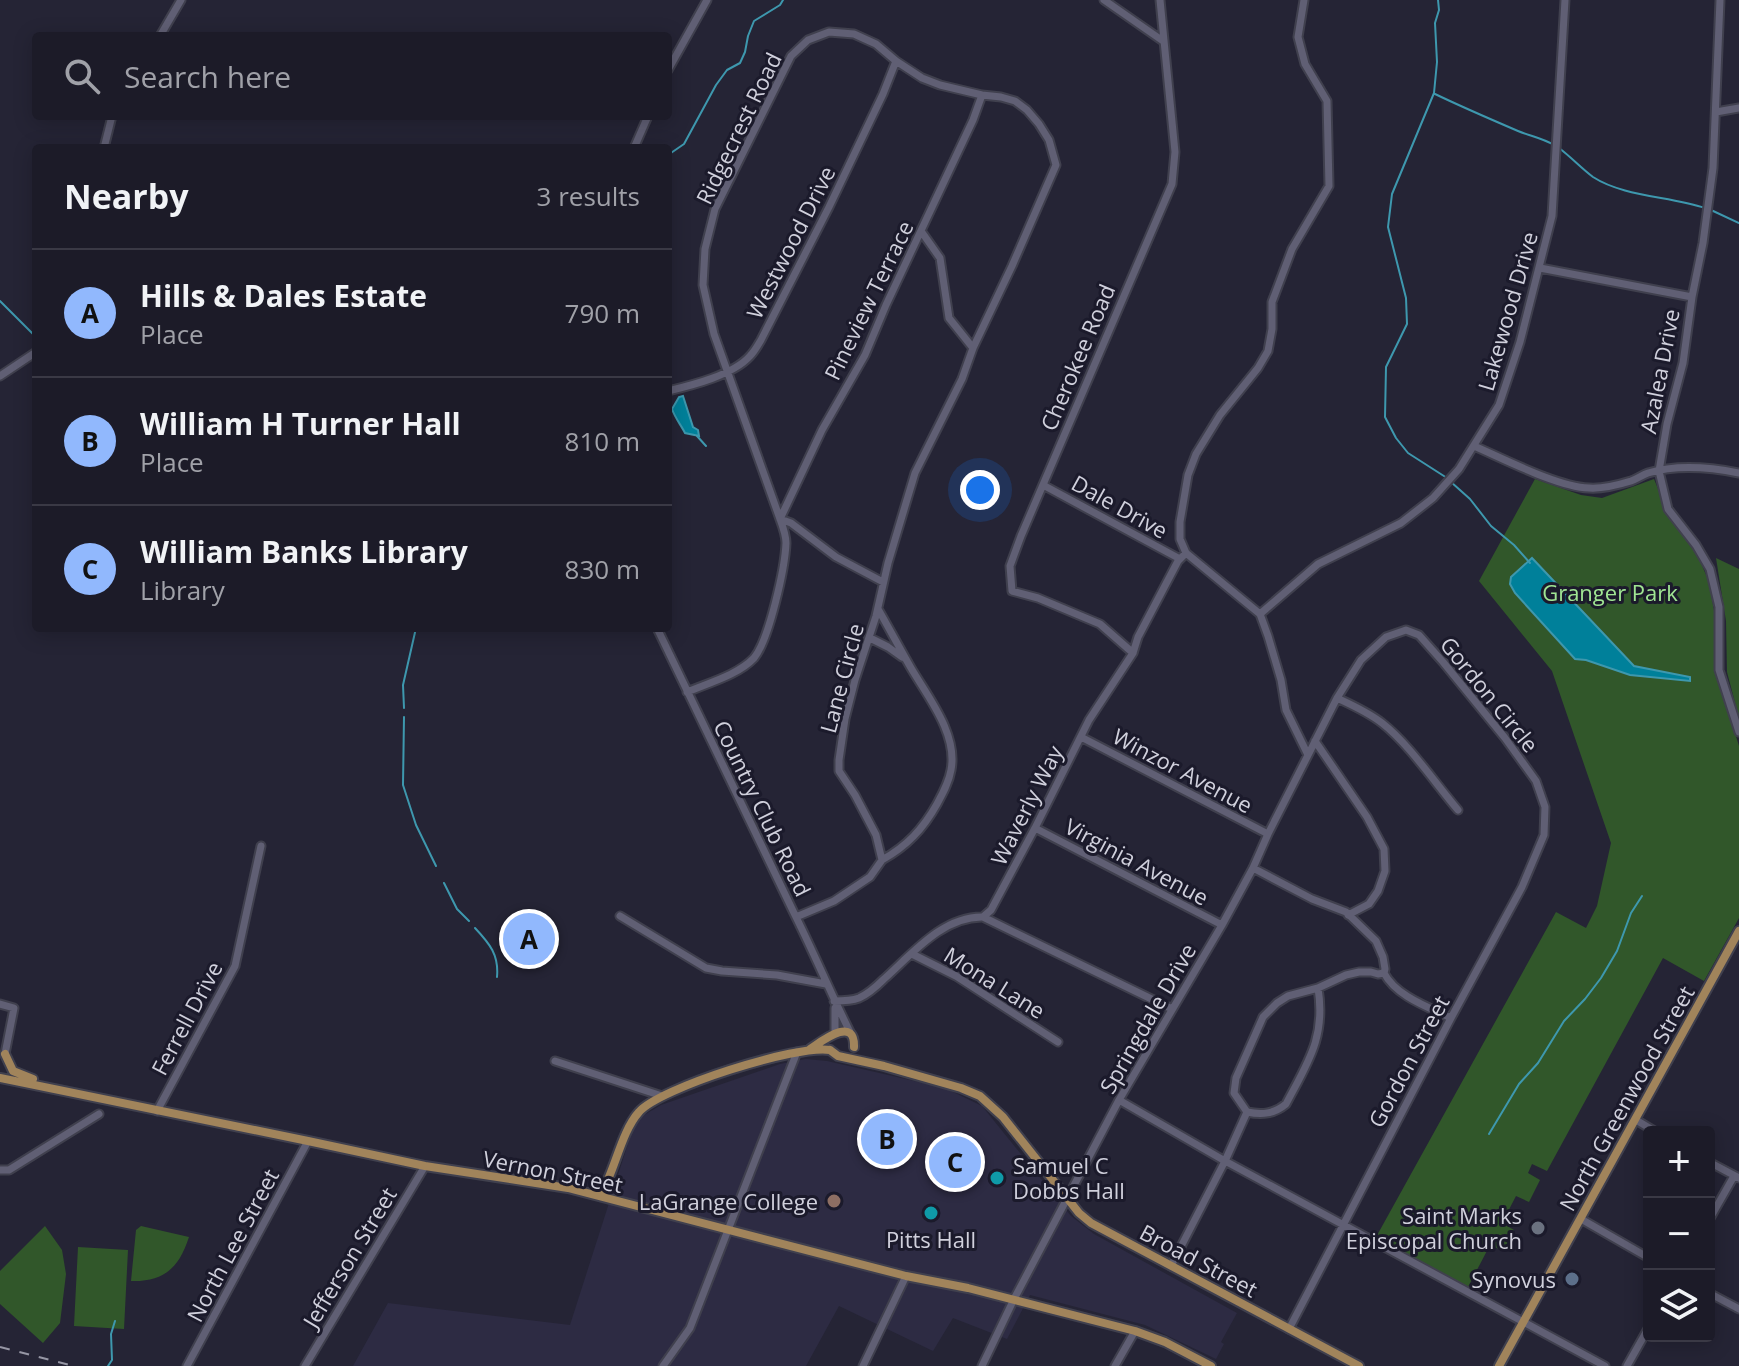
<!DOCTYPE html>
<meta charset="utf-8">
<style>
:root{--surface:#1c1b28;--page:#292834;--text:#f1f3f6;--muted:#a0a1a8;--line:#3a3945;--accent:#91b8fd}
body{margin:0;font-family:"Open Sans",sans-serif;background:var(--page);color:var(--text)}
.controls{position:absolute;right:24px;bottom:24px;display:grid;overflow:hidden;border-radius:8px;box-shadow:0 4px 20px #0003}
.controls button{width:72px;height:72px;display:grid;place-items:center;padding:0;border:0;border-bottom:2px solid var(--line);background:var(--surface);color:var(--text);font:40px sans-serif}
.you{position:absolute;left:980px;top:490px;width:28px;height:28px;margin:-20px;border:6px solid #fff;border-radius:50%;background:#1a73e8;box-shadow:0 0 0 12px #1a73e833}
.badge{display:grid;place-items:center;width:52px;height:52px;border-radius:50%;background:var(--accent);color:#111;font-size:26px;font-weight:700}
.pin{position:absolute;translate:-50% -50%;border:4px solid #fff;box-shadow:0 2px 8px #0006}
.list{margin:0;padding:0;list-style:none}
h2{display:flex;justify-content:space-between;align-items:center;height:104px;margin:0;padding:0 32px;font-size:34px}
h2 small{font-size:26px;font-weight:400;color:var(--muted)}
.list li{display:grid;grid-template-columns:52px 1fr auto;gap:24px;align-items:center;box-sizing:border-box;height:128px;padding:0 32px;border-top:2px solid var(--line)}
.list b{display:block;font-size:30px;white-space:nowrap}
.list p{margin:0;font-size:26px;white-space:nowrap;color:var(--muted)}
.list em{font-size:26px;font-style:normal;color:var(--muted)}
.icon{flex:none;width:44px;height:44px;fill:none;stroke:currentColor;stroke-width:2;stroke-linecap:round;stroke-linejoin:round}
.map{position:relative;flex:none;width:1739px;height:1366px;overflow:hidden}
.search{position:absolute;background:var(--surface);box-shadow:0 4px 20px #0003;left:32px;top:32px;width:640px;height:88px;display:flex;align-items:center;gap:20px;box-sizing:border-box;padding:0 28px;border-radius:8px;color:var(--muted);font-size:30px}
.panel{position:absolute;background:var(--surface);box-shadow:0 4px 20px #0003;left:32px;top:144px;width:640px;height:488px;border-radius:8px}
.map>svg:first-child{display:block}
.built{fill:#2d2b43}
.green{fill:#31572a}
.water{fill:#00809a;stroke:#3e98ae;stroke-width:2}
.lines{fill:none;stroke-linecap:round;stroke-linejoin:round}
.stream{stroke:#3e98ae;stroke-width:2}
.minor-casing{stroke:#40404e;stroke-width:11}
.major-casing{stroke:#40404e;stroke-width:12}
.minor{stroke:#605f74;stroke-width:7}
.major{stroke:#a1845b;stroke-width:8}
.rail{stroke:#9696a4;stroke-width:2;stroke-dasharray:10 10;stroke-linecap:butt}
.culture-dot{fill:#0f9aa8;stroke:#1b1a2b;stroke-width:3}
.education-dot{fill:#8d6e63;stroke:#1b1a2b;stroke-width:3}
.worship-dot{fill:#6b7280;stroke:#1b1a2b;stroke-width:3}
.service-dot{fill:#5c6f8a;stroke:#1b1a2b;stroke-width:3}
.labels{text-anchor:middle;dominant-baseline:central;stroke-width:6;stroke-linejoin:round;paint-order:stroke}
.street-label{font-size:22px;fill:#d0d0dc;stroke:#1b1a2b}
.park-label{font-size:22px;fill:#a0e593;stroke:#1b1a2b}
.poi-label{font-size:22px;fill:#d0d0dc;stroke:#1b1a2b;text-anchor:end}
</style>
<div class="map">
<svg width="1739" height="1366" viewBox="0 0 1739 1366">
<rect width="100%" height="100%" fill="#252435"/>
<!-- built -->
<path class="built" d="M806,1059L827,1061L945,1088L982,1106L1071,1216L1094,1234L1237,1313L1221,1342L1224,1344L1216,1359L1145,1325L1030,1295L1007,1339L953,1318L933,1351L839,1306L806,1366H353L388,1303L570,1325L633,1128L644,1115L661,1105L780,1064Z"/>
<!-- green -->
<path class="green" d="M1535,479L1581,495L1602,498L1654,479L1668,513L1699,558L1709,582L1716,622L1715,669L1739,746V918L1704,981L1663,958L1547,1171L1532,1164L1528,1173L1540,1180L1529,1202L1516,1196L1502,1223L1514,1230L1503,1251L1490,1245L1467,1289L1375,1239L1556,912L1586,928L1597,906L1611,843L1552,671L1479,581Z
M1716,558L1739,569V718L1727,672L1726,621Z
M45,1226L62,1250L66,1274L60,1323L43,1343L0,1304V1271Z
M141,1226L189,1237C179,1268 164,1282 131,1281L136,1230Z
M78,1247L128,1250L124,1329L74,1326Z"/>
<!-- water -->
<path class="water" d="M683,396L693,427L698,430L699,436L685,433C681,425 675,418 672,409L679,397Z
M1532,558L1634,666L1690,677V681L1630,675L1586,660L1575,659L1515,593L1510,584L1511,577Z"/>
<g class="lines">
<!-- stream -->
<path class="stream" d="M1438,0L1439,10L1435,23L1437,62L1434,93L1392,194L1388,227L1406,298L1407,324L1386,367L1385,417L1396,438L1408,453L1447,478
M1435,94C1462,107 1490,119 1518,131C1530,136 1542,138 1554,145
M1559,148C1571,157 1581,168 1593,177C1624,197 1670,196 1705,208
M668,155L684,144L716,85L727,70L740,63L745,52L748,36L754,21L780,5L783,0
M1711,210L1739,223
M0,301L36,337
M697,436L706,446
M1451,482L1470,499L1491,526L1514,545L1530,563
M404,708L403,685L416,628
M404,717L403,785L416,825L436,866
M444,883L457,909L469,921
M475,928C490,944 499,955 497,977
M1489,1134L1519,1084L1538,1063L1564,1021L1585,999L1601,978L1617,951L1631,913L1642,896
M108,1366L112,1360L111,1334L115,1321"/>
<defs>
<path id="minor" d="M1104,0L1163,41
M1304,0L1298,37L1305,64L1327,101L1329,186L1292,249L1272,302V329L1268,351L1258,368L1220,415L1196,454L1188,475L1180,522V539L1186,553L1260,614L1268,636L1281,680L1286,710L1308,755
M1720,0L1713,168L1703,243L1692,297L1683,363L1667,424L1659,471L1668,509L1696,545L1710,569L1719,607V670L1739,732
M160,36L181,0
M668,70L707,0
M1716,112L1739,108
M104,148L112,116
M634,148L648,116
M921,231L940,258L949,318L973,348
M1540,268L1692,297
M0,376L36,352
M668,391C693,385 733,375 750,356C755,351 758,345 761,340L829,207L883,94L896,61
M1474,446C1504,459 1558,487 1589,488C1603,489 1618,485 1631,481C1637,479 1642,475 1648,473C1678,464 1709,467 1739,473
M1043,485L1180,559
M883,582L836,557L791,523L780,519L822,430L865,355L886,305L973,120L982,95
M878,609C889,628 900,649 911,668C928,697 958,734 951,770C949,782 943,793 937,804C923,829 907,846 882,860
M1260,614L1318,564L1401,523L1433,498L1459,469L1499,405L1520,342L1552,216L1565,0
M657,628C702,723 749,818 794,913C814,953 831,994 851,1034
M870,638L888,647L902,657
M1133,653L1100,624L1038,598L1012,591L1010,566L1021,536L1172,184L1175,152L1160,0
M687,692C708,683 738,675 754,658C769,640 785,568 786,543C786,535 783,527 780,519L714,334L703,285L705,249L715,209L791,56L808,40L829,32L854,34L876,44L896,61L922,78L940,85L982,95L1001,97L1015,101L1027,110L1039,124L1049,140L1056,165L1012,266L973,348L962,379L915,473L888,563L876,616L855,680L845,719L839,760V771L855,795L876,835L882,860L870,877L834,901L796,917
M1337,698C1352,705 1368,712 1382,723C1409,744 1435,783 1458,810
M1081,737L1268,834
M1315,741L1367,817L1384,849L1385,871L1378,891L1369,904L1348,915
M1035,828L1222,925
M1253,868L1312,899L1346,912L1376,941L1383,957L1385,969L1384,973C1396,996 1428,1007 1451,1018
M620,916L706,968L722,971L777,975L826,984
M983,917L991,910L1035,828L1089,720L1133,653L1138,637L1178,561L1186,553
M912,954L956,976L1058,1042
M834,1001C842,1001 851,1001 859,998C868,994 877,986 884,979C912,954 943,916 983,917L1172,1009
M0,1004L14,1008L5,1054
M835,1008V1032
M555,1061L662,1096
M1119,1100L1225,1161L1605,1366
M157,1111L235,966L261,846
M1247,1112L1234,1093L1236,1078L1263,1017L1277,1003L1288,996L1318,988L1346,975L1359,972H1371L1378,974L1384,973
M1247,1112C1262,1115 1274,1114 1286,1104C1308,1062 1326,1037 1318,988
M1636,1120L1656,1132
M1709,1162L1739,1178
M0,1170H9L99,1114
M1581,1219L1649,1258
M1709,1220L1734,1176
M1171,1266L1225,1161L1247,1112
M1709,1293L1739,1309
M187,1366L308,1141
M305,1366L425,1166
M663,1366L690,1328L797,1052
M863,1366L906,1276
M982,1366L1014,1299L1119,1100L1222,925L1253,868L1268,834L1337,698L1361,660L1386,637L1406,630L1419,635L1443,662L1505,738L1536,781L1545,807L1544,835L1522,887L1451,1018L1289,1329
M1115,1366L1135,1331
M1627,1366L1649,1327"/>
<path id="major" d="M810,1049C822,1041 855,1015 854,1047
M830,1050L838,1056L884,1066L961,1088L980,1096L1003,1117L1079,1213L1091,1223L1359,1366
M5,1054L13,1071L33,1079
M0,1078L308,1141L425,1166L568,1188L906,1276L968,1288L1135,1331L1165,1342L1211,1366
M600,1196C615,1171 621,1132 639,1112C659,1088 798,1044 830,1050
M1499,1366L1739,931"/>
</defs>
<!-- minor casing -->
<use href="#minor" class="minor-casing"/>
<!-- major casing -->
<use href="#major" class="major-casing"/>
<!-- minor -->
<use href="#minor" class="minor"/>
<!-- major -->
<use href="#major" class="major"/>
<!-- rail -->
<path class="rail" d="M0,1347L74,1366"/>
</g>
<!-- markers -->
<g class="culture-dot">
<circle cx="997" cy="1178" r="8"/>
<circle cx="931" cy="1213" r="8"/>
</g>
<circle class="education-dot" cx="834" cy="1201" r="8"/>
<circle class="worship-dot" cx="1538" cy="1228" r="8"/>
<circle class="service-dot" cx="1572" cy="1279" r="8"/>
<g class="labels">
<!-- street labels -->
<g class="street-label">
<text transform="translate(738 128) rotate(-64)">Ridgecrest Road</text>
<text transform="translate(790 242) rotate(-63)">Westwood Drive</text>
<text transform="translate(868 300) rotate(-64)">Pineview Terrace</text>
<text transform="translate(1507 311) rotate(-74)">Lakewood Drive</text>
<text transform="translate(1077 357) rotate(-67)">Cherokee Road</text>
<text transform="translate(1659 371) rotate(-79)">Azalea Drive</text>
<text transform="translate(1120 506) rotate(29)">Dale Drive</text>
<text transform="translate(841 678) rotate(-75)">Lane Circle</text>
<text transform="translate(1490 694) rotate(51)">Gordon Circle</text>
<text transform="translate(1183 770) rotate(28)">Winzor Avenue</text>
<text transform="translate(1026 805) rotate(-63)">Waverly Way</text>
<text transform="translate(763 808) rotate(64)">Country Club Road</text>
<text transform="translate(1137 861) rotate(28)">Virginia Avenue</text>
<text transform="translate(995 982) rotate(32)">Mona Lane</text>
<text transform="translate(186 1018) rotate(-62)">Ferrell Drive</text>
<text transform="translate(1147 1018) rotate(-60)">Springdale Drive</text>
<text transform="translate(1408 1061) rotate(-62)">Gordon Street</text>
<text transform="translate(1626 1098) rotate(-61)">North Greenwood Street</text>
<text transform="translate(553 1171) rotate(11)">Vernon Street</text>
<text transform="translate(232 1245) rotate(-62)">North Lee Street</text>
<text transform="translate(349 1257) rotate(-59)">Jefferson Street</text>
<text transform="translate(1199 1260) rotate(28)">Broad Street</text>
</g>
<!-- park labels -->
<g class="park-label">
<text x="1610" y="592">Granger Park</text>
</g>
<!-- poi labels -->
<g class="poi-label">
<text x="1013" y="1165" text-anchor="start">Samuel C<tspan x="1013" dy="25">Dobbs Hall</tspan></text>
<text x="818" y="1201">LaGrange College</text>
<text x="1522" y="1215">Saint Marks<tspan x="1522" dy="25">Episcopal Church</tspan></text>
<text x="931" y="1239" text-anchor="middle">Pitts Hall</text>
<text x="1556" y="1279">Synovus</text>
</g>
</g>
</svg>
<div class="controls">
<button>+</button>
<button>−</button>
<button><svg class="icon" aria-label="layers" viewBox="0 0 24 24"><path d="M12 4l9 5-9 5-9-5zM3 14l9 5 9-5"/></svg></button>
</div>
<div class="you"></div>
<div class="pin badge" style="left:529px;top:939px">A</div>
<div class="pin badge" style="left:887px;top:1139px">B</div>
<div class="pin badge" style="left:955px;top:1162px">C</div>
<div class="search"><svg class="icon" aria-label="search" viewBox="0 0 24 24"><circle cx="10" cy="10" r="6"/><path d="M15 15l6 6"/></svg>Search here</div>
<section class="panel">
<h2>Nearby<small>3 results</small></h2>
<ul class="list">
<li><span class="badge">A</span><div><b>Hills &amp; Dales Estate</b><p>Place</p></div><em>790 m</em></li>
<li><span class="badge">B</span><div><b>William H Turner Hall</b><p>Place</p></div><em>810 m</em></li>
<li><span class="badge">C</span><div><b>William Banks Library</b><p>Library</p></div><em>830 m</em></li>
</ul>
</section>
</div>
